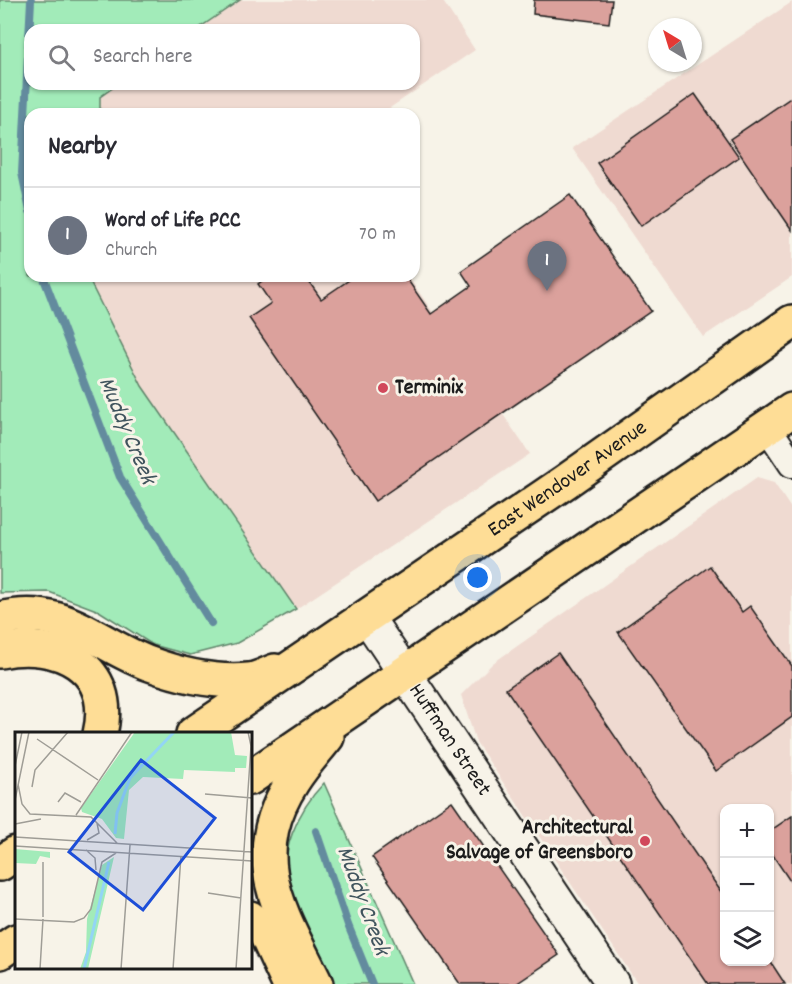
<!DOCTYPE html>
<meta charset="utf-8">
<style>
:root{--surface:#fff;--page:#f2f2f3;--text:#2b2b33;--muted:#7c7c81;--line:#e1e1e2;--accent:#ea580c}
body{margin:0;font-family:Dekko,sans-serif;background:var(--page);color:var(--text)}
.controls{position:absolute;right:18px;bottom:18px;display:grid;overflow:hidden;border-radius:12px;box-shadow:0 2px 4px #0004}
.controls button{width:54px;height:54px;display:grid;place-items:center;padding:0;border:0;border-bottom:2px solid var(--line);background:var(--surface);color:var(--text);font:30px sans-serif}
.compass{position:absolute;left:648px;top:18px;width:54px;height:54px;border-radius:50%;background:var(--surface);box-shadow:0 2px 4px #0004;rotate:322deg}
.you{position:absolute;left:478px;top:578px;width:21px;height:21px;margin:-15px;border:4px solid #fff;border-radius:50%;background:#1a73e8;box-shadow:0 0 0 9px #1a73e833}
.badge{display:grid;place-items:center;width:39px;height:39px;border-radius:50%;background:var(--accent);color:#fff;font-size:20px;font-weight:700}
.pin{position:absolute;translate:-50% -50px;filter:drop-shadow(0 2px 3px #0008)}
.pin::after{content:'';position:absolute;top:32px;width:21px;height:18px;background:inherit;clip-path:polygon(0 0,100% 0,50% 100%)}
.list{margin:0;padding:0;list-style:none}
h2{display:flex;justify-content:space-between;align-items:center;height:78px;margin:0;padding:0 24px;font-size:26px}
h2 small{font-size:20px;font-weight:400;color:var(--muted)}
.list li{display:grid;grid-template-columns:39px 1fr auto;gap:18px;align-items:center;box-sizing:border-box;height:96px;padding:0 24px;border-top:2px solid var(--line)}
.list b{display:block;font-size:22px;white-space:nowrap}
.list p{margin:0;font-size:20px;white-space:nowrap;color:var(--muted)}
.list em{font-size:20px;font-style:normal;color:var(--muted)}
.icon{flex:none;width:33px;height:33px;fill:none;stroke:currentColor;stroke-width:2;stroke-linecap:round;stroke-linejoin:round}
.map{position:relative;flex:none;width:792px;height:984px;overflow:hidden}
.search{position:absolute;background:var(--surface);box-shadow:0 2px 4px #0004;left:24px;top:24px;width:396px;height:66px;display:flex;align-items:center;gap:15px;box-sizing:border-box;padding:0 21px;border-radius:18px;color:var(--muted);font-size:22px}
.panel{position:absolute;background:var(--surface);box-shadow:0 2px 4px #0004;left:24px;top:108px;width:396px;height:174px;border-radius:18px}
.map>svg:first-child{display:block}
.built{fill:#efdad1;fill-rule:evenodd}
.green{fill:#a2ebb9;stroke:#5f846a;stroke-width:1.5}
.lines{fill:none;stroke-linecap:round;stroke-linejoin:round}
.stream{stroke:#638b9e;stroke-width:8}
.building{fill:#dba19c;stroke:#1c1c1c;stroke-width:1.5}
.minor-casing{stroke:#1c1c1c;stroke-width:30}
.tertiary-casing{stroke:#1c1c1c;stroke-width:36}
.trunk-casing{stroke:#1c1c1c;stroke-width:38}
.minor{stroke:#f7f3e8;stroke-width:26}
.tertiary{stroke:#f7f3e8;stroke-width:32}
.trunk{stroke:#fedd96;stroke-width:33}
.poi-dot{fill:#d1495b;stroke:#f7f3e8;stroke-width:2}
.labels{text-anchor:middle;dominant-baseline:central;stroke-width:6;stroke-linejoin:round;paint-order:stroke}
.poi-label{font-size:22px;font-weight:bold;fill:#1c1c1c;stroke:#f7f3e8;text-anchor:start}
.street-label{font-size:22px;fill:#1c1c1c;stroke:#f7f3e8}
.water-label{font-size:24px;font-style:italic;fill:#40545d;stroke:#f7f3e8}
.inset-river{fill:none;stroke:#93d5f5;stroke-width:3}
.inset-road{fill:none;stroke:#9f9d96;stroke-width:1.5}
.view{fill:#1d4ed8;fill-opacity:0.15;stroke:#1d4ed8;stroke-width:3}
.inset-edge{fill:none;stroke:#1c1c1c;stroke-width:3}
</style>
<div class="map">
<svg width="792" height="984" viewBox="0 0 792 984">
<rect width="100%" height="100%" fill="#f7f3e8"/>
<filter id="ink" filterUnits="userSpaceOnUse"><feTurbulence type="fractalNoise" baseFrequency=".0167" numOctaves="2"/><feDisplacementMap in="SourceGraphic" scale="12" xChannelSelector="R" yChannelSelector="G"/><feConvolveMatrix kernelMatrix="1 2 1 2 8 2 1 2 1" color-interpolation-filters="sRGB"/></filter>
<g filter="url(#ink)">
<!-- built -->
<path class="built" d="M240,0H442L475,50L381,114H100V97L118,84H414V30H196Z
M792,2V277L703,337L572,148Z
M87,276H408L530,454L296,609L142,386Z
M757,478L774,483L792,510V984H638L476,742L461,695L493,663ZM724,808H770V962H724Z"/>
<!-- green -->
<path class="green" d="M0,0H240L196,30H30V84H118L100,97V114H30V276H87L142,386L296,609L237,643L190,655L153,645L99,611L49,592L0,593Z
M324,783L413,984H333C319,954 300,924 289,892C276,855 299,809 324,783Z"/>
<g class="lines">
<!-- stream -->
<path class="stream" d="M30,211L22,173L31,0
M43,276L120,477L211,623
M316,831L348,925L372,984"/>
</g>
<!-- building -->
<path class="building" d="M534,0H612L609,23L533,14Z
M695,94L739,157L641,226L597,163Z
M792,97V230L730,139Z
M570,195L651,311L375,501L249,318L271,303L258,284L269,276H305L321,299L355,276H405L431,314L471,286L461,271Z
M710,566L742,612L750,606L792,666V717L716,771L618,632Z
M558,653L724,896V962L770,961L785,984H708L506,689Z
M452,801L559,955L516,984H460L372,857Z
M792,816V884L770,851V831Z"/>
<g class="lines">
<defs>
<path id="minor" d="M768,428L792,464"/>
<g id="tertiary">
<path id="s1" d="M367,617L613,984"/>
</g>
<g id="trunk">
<path d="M0,619C65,603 95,644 150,664C180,675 217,683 249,680C258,679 267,674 275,671"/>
<path d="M0,651C57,639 116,666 100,734"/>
<path id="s2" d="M193,734L565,482L792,322"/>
<path d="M250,778L792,410"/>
<path d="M0,864L16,853"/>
<path d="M250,918L264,930L289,984"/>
<path d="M0,952L16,941"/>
<path d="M316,984C281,912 243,858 293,781C303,765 316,751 327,737"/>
</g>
</defs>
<!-- minor casing -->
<use href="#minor" class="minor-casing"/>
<!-- tertiary casing -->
<use href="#tertiary" class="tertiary-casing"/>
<!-- trunk casing -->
<use href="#trunk" class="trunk-casing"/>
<!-- minor -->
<use href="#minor" class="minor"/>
<!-- tertiary -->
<use href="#tertiary" class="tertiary"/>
<!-- trunk -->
<use href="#trunk" class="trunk"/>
</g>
</g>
<!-- markers -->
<g class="poi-dot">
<circle cx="383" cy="388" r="6"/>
<circle cx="645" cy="841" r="6"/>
</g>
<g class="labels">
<!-- poi labels -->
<g class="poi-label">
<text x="395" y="388">Terminix</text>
<text x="633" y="828" text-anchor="end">Architectural<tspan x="633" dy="25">Salvage of Greensboro</tspan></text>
</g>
<!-- street labels -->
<g class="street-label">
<text stroke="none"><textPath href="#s2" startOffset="453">East Wendover Avenue</textPath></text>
<text stroke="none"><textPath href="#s1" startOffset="148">Huffman Street</textPath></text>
</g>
<!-- water labels -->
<g class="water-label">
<text transform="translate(126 431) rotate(67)">Muddy Creek</text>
<text transform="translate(362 901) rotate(70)">Muddy Creek</text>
</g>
</g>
<!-- overview -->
<g transform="translate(15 732)">
<rect width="237" height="237" fill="#f7f3e8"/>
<path d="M120,0H216L220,23L232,24L231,36H220V40L169,38L168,47L128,45L114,58L109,107L101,106L87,87L67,80L66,76ZM0,117L35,120V126L25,124L21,132L0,131ZM99,125L73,237H65L71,220L72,187L87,133Z" fill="#a2ebb9"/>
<path class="inset-river" d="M100,102L102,81L115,46L159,0M69,237L94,130"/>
<path class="inset-road" d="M22,7L83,48M0,34L7,0M3,52L7,72L15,82L76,85L102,111M17,55L20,38L53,0M190,62L237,66M0,68L14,0M43,70L50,61L66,70M61,83L117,0M0,92L26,87M0,105L237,120M72,108L84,101L82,91M0,114L237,129M71,118L80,126L81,138M28,130V185M193,161L226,166M0,187L59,190L69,186L76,177L87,130L101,121M25,237L28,187M106,237L115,113M158,237L166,124M221,237L236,14L233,0"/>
<path class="view" d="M126,28L200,86L128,178L54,120Z"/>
<rect width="237" height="237" class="inset-edge"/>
</g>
</svg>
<div class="controls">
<button>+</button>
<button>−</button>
<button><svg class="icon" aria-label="layers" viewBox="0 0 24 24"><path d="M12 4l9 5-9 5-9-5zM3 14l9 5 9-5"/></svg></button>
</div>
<svg class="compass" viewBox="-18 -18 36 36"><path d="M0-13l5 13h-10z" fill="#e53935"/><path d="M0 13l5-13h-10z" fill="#7c7c81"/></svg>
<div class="you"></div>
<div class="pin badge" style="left:547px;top:291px;background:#6b7280">1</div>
<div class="search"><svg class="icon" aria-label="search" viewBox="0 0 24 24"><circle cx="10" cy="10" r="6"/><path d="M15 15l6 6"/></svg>Search here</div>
<section class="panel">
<h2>Nearby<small></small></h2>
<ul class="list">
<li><span class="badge" style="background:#6b7280">1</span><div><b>Word of Life PCC</b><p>Church</p></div><em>70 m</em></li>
</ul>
</section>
</div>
